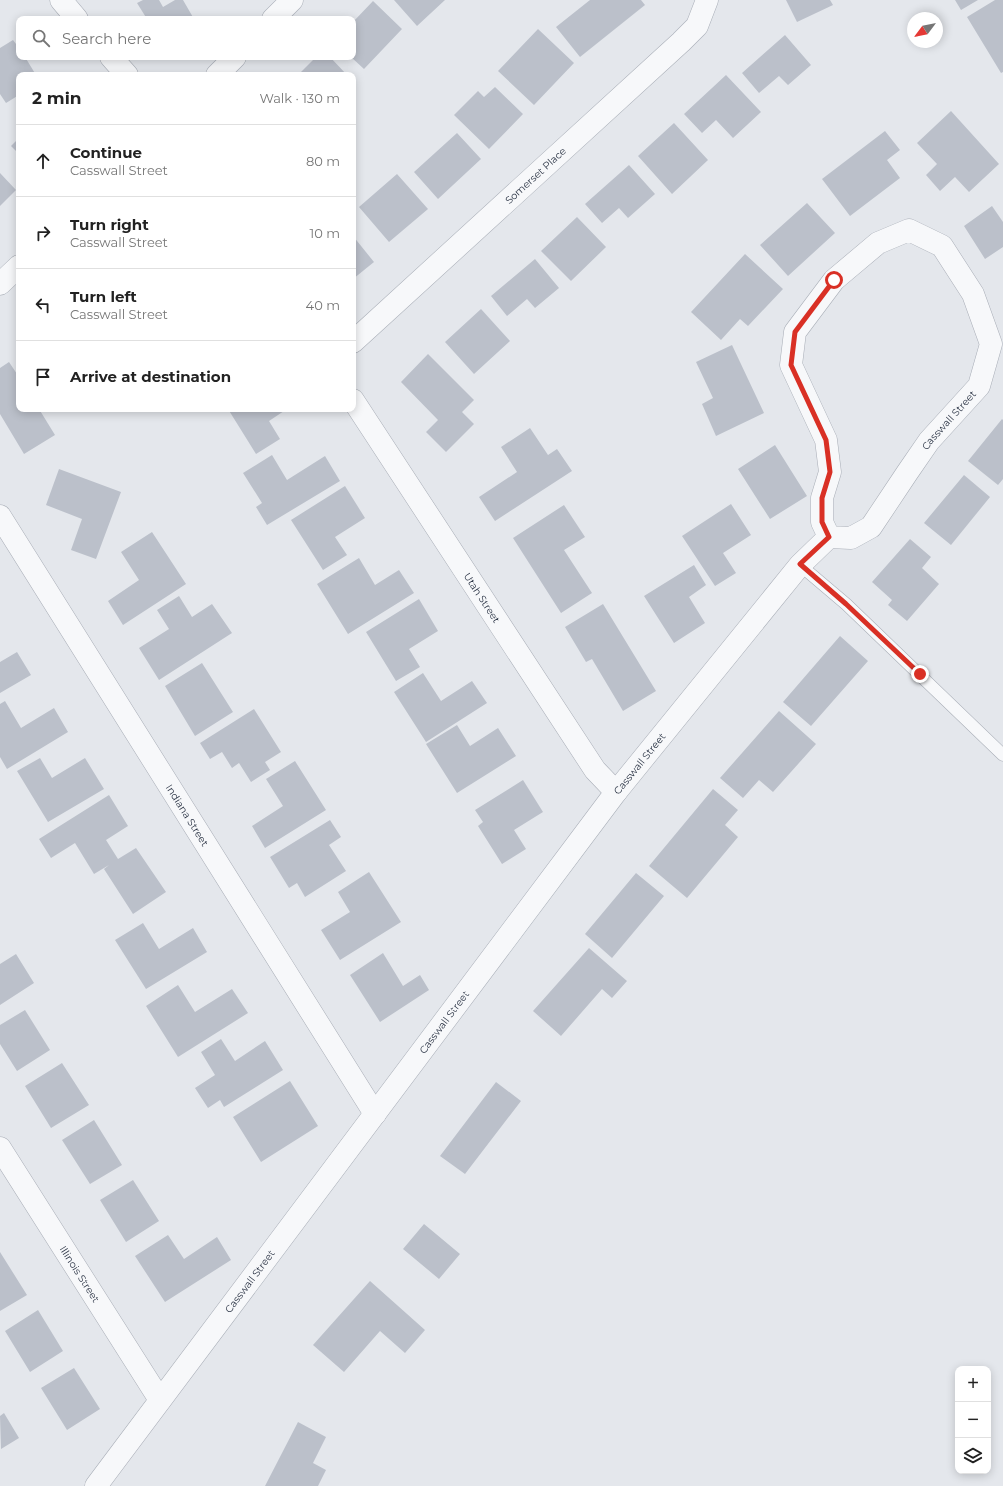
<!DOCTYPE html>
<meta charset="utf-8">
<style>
:root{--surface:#fff;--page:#f6f6f6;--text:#222;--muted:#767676;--line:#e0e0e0}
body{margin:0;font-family:Montserrat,sans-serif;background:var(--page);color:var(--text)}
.controls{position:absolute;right:12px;bottom:12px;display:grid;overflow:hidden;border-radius:8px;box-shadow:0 2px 10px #0003}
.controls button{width:36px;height:36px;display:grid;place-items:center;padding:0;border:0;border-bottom:1px solid var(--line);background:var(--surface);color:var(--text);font:20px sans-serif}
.compass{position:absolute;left:907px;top:12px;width:36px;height:36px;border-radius:50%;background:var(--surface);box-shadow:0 2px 10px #0003;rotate:238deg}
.stop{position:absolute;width:12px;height:12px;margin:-9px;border:3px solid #d93025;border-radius:50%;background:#fff}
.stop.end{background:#d93025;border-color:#fff;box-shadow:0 1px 4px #0008}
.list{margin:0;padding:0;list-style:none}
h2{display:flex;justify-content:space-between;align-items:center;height:52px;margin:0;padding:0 16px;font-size:17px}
h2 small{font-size:13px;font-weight:400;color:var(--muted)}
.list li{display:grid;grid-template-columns:26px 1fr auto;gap:12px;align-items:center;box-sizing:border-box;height:72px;padding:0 16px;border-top:1px solid var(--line)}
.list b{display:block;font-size:15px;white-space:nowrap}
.list p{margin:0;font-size:13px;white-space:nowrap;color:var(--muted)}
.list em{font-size:13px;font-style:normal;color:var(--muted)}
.icon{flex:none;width:22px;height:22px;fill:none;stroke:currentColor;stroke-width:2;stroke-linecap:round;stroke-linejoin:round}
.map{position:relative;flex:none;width:1003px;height:1486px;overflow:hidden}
.search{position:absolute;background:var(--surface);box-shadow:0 2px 10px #0003;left:16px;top:16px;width:340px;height:44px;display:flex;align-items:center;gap:10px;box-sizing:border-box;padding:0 14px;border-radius:8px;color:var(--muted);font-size:15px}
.panel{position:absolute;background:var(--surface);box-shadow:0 2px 10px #0003;left:16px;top:72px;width:340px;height:340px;border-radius:8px}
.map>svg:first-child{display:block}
.building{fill:#bbc0ca}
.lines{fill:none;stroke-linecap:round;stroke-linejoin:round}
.service-casing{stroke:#a9aeb7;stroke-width:13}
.minor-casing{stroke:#a9aeb7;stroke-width:23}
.tertiary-casing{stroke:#a9aeb7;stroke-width:23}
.service{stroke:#f7f8fa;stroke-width:12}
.minor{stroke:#f7f8fa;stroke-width:22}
.tertiary{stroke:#f7f8fa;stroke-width:22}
.route{stroke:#d93025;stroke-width:5}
.labels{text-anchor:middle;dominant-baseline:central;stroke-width:3.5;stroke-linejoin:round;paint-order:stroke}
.street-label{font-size:10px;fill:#2b3445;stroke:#f4f6f9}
</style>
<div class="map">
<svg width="1003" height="1486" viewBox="0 0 1003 1486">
<rect width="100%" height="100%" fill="#e4e7ec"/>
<!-- building -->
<path class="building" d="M143,0H159L163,7L175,0H183L194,19H147L137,3Z
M394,0H445L417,26Z
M590,0H641L645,5L580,57L556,27Z
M786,0H830L833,5L797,22Z
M955,0H978L961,10Z
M995,0H1003V72L1001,73L967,17Z
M373,1L402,29L364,69L351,57H353V22Z
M538,29L574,63L534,105L498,71Z
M785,35L811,65L788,85L779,76L759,93L742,73Z
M13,40L19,48V57H25L36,75H19V95L6,103L0,94V48Z
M316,57H330L347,75H298Z
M726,75L761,112L733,138L716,120L702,133L684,114Z
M495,87L523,114L489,149L454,115L478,91L484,97Z
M951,111L999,164L969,192L955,177L940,191L926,175L937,164L917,143Z
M674,123L708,160L672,194L638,156Z
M885,131L900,150L887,160L900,178L850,216L822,179Z
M457,133L481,159L438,199L414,172Z
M19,138V154L11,146Z
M629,165L655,194L628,218L619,208L602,223L585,204Z
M0,173L16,190L0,206Z
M397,174L428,209L389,242L359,207Z
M807,203L835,233L788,276L760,245Z
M992,206L1003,222V247L985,259L964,226Z
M577,217L606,247L571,281L541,251Z
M353,236L374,262L353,279Z
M745,254L783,289L748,326L740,319L721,340L691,312Z
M535,259L559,288L535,308L527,299L507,316L491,296Z
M481,309L510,341L474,374L445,342Z
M732,345L764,413L716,436L702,404L713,398L696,362Z
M428,354L474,400L462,412L474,424L446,452L426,432L438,420L401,382Z
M9,362L19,377V409H39L55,435L24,454L0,414V368Z
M228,409H287L269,421L280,439L256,454Z
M1002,419L1003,420V479L998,485L968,461Z
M530,428L548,455L557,449L572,471L495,521L479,497L517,472L501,447Z
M775,445L807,496L770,519L738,469Z
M272,455L287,480L325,456L340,481L267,525L256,507L262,503L243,473Z
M59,469L121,492L96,559L71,550L82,519L46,505Z
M964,475L990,497L951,545L924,523Z
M345,486L365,518L335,537L347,555L323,570L291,520Z
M731,504L751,535L723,553L736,573L715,586L682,536Z
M564,505L585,537L564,550L592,593L561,613L513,538Z
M152,532L186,584L123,625L108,601L139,580L121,552Z
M910,539L931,557L922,568L939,584L907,621L888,605L892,600L872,582Z
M359,558L375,585L399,570L414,593L348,634L317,584Z
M694,565L706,585L689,597L705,623L674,643L644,596Z
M179,596L192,617L212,604L232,633L159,680L139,648L169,629L157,610Z
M419,599L438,631L409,649L420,667L396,681L366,632Z
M603,604L656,691L623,711L592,659L586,662L565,627Z
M840,636L868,661L811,726L783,702Z
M17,652L31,675L0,693V662Z
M202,663L233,712L195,736L165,686Z
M423,673L441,701L472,681L487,703L426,742L394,692Z
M5,701L21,728L54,708L68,732L7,769L0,757V704Z
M254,709L281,752L265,762L270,770L251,782L239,763L232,768L222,752L210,759L200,743Z
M779,711L816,744L773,792L759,780L743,798L720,778Z
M457,725L470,746L498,728L516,756L457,793L426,744Z
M40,758L52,778L85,758L104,789L48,822L17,771Z
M295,761L326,810L265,848L252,826L283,806L266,779Z
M523,780L543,812L514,830L526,849L502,864L478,826L483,822L475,810Z
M713,789L738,810L725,825L738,837L687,898L649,866Z
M109,795L128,826L106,840L118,859L136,848L166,892L133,914L104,869L109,865L94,874L75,843L51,858L39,839Z
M330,820L341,837L329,845L346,871L305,897L297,883L289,888L270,857Z
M369,872L401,922L340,960L321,930L350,912L338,892Z
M636,873L664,896L612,958L585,934Z
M143,923L159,949L193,928L207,952L146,989L115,940Z
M589,948L627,981L612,998L602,989L561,1036L533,1011Z
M383,953L403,986L420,975L429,990L380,1022L350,975Z
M16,954L34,983L0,1005V964Z
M178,985L195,1012L232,989L248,1013L178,1057L146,1006Z
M25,1010L50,1050L17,1071L0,1044V1025Z
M221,1039L235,1061L265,1041L283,1070L224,1107L220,1100L208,1108L195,1088L215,1075L201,1052Z
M62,1063L89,1105L51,1128L25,1086Z
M290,1081L318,1126L261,1162L233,1117Z
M496,1082L521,1101L465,1174L440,1156Z
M94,1120L122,1165L90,1184L62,1140Z
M133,1180L159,1221L126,1242L100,1200Z
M424,1224L460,1254L439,1279L403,1249Z
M168,1235L184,1259L217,1237L231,1260L165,1302L135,1256Z
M0,1252L27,1295L0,1311Z
M370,1281L425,1330L405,1353L380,1331L344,1372L313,1345Z
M38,1310L63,1351L30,1372L5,1331Z
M74,1368L100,1409L67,1430L41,1388Z
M4,1413L19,1438L1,1449L0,1416Z
M298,1422L326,1437L313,1463L326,1470L318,1486H265Z"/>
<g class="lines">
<defs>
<path id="service" d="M800,565L846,604L1003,755"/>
<g id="minor">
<path d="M61,0L77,19"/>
<path d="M111,57L127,75"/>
<path id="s1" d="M353,342L681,42L697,26L707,0"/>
<path id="s2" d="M353,400L595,770L616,792"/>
<path id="s3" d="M0,516L375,1114"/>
<path id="s4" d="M0,1148L160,1400"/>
<path id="s5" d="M96,1486L616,792L800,565L829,537L851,538L871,527L907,473L929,441L979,386L991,344L973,294L942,246L909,230L878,243L834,280L795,332L791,365L826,440L830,472L822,498V522L829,537"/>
</g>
<path id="tertiary" d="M273,19L292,0
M217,75L235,57
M0,284L19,266"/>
</defs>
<!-- service casing -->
<use href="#service" class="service-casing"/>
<!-- minor casing -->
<use href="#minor" class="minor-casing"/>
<!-- tertiary casing -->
<use href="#tertiary" class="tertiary-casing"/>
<!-- service -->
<use href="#service" class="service"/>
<!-- minor -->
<use href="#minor" class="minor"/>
<!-- tertiary -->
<use href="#tertiary" class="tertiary"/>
</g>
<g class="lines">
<!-- route -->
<path class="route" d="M834,280L795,332L791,365L826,440L830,472L822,498V522L829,537L800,564L846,604L920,674"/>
</g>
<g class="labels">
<!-- street labels -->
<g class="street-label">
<text stroke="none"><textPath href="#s1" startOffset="247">Somerset Place</textPath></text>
<text stroke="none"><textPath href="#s5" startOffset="1377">Casswall Street</textPath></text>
<text stroke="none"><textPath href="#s2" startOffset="236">Utah Street</textPath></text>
<text stroke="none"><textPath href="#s5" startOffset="904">Casswall Street</textPath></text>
<text stroke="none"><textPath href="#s3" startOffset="353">Indiana Street</textPath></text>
<text stroke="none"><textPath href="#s5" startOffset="580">Casswall Street</textPath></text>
<text stroke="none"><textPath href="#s4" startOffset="149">Illinois Street</textPath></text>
<text stroke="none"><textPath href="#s5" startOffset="256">Casswall Street</textPath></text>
</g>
</g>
</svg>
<div class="controls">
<button>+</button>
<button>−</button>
<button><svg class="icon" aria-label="layers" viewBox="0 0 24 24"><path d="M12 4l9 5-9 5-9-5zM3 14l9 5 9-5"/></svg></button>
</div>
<svg class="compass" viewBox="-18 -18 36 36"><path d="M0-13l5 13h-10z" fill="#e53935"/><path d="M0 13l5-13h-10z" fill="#767676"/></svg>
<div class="stop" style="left:834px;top:280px"></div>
<div class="stop end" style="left:920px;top:674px"></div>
<div class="search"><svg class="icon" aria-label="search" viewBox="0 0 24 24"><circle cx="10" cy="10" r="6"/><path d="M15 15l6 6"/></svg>Search here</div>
<section class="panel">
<h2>2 min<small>Walk · 130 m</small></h2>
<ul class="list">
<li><svg class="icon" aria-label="ahead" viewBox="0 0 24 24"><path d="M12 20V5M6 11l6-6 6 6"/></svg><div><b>Continue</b><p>Casswall Street</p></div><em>80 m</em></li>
<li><svg class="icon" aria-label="right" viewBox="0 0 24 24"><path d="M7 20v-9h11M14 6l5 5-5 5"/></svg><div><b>Turn right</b><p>Casswall Street</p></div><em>10 m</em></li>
<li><svg class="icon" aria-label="left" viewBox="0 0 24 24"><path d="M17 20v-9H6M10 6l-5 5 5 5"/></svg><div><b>Turn left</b><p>Casswall Street</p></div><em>40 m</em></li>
<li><svg class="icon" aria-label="arrive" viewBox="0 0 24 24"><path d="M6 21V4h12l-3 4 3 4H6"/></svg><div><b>Arrive at destination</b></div></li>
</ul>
</section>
</div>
